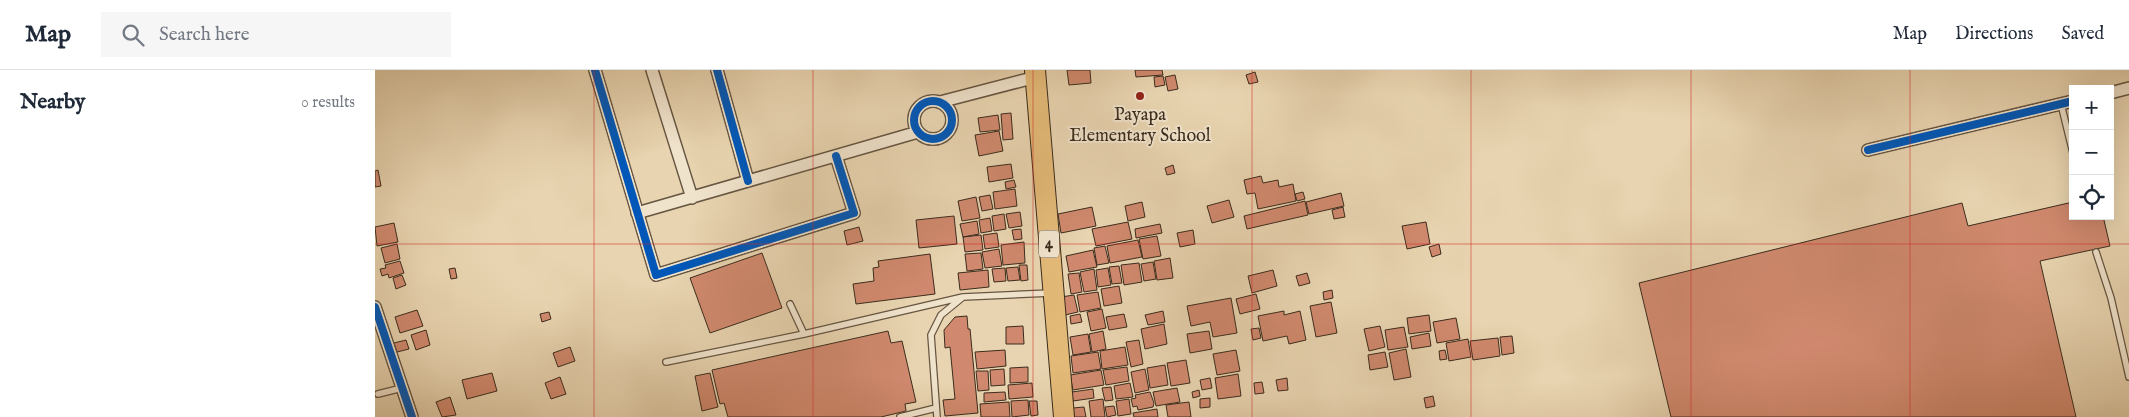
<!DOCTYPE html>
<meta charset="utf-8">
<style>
:root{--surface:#fff;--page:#f6f6f7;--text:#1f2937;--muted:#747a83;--line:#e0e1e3}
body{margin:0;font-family:"IM FELL English",serif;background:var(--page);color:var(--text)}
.controls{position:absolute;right:15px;top:15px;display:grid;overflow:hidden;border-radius:0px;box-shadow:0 5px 20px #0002}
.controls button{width:45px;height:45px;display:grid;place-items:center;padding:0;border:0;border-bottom:1px solid var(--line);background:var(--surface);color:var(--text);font:25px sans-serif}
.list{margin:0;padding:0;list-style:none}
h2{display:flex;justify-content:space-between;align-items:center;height:65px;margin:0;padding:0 20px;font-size:21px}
h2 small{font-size:16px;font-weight:400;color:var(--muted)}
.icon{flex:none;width:28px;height:28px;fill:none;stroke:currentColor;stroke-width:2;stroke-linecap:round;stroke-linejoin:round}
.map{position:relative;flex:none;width:1754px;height:347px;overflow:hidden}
header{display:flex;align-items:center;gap:30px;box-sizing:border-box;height:70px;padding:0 25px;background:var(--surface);border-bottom:1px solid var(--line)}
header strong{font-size:24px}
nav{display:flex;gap:28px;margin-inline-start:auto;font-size:18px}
.search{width:350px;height:45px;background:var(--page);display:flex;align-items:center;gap:12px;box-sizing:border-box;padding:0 18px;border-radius:0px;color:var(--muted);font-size:19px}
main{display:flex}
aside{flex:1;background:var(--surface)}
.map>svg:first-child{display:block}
.building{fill:#d0896e;stroke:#3b2c1d}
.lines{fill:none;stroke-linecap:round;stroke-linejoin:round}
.lane-casing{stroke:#665642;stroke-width:8}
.street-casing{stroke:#665642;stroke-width:14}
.highway-casing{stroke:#3b2c1d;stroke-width:22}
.lane{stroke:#f0e3cc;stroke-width:5.5}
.street{stroke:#f0e3cc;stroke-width:11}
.highway{stroke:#e4ba78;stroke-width:20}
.cycleway-casing{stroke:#f0e3cc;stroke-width:11}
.cycleway{stroke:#0057b8;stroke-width:8}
.grid{fill:none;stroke:#d62828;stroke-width:1;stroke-opacity:0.55}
.poi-dot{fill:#8f2418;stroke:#f0e3cc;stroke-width:2}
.labels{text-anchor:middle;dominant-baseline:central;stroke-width:4;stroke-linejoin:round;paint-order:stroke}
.shield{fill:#f0e3cc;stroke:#716352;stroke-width:1}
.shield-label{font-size:16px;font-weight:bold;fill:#3b2c1d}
.poi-label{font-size:18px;fill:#3b2c1d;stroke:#f0e3cc}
</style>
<header>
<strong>Map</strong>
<div class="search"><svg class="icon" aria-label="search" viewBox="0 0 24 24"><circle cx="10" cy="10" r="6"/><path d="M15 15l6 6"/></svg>Search here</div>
<nav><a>Map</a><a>Directions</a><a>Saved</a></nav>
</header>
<main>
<aside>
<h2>Nearby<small>0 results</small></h2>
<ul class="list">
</ul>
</aside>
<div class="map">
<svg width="1754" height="347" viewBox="0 0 1754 347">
<rect width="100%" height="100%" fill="#e8d4b0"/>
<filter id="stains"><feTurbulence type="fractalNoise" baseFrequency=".004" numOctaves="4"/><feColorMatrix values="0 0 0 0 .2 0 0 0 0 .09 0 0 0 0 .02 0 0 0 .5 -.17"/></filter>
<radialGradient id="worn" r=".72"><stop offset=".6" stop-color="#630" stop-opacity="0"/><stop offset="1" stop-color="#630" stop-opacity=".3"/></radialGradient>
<!-- building -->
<path class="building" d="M692,0H715L716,13L694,15Z
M760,0H787L788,5L761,7Z
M880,2L883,12L874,14L871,5Z
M800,5L803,19L793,21L790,7Z
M788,6L790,15L780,17L779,7Z
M636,43L638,69L628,70L626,44Z
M623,45L625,60L605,62L603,48Z
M624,61L628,81L604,86L600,65Z
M636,94L638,108L614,112L612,97Z
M798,95L800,103L792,105L790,98Z
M3,100L6,116L0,117V101Z
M886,106L888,113L903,110L904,117L918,114L921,131L883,139L880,123L872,124L869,110Z
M639,110L641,117L631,119L630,112Z
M640,119L642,136L620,139L618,122Z
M928,122L930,129L922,131L920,124Z
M966,123L969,136L934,144L931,132Z
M615,125L618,139L607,141L604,127Z
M601,127L605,148L587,151L583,131Z
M854,130L859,147L837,153L832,136Z
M930,131L933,145L872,159L869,146Z
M767,132L770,147L753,151L750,136Z
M1698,132V146H1728L1735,176L1665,191L1701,347H1296L1264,213L1587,133L1593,156Z
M717,137L721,156L686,163L683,144Z
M968,137L970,147L959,149L957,140Z
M645,142L647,156L634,158L631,144Z
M629,144L631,159L619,161L617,146Z
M579,146L582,174L544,178L541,150Z
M615,148L617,161L606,163L604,150Z
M602,151L604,164L588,167L585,154Z
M753,152L757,169L721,176L717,159Z
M1051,152L1055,174L1032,179L1027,156Z
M19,153L23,172L2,176L0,157Z
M785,154L787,163L761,168L760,159Z
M484,157L488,171L472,175L469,161Z
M646,159L647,169L639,170L637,160Z
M818,160L820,174L805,177L802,163Z
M622,163L624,177L610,179L608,165Z
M606,165L608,180L590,182L588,167Z
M782,166L786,186L768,189L764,169Z
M763,170L767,187L735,193L732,176Z
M649,172L650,193L628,195L626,175Z
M22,174L25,189L10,193L6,178Z
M1064,174L1066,184L1057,187L1054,177Z
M730,176L734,193L722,195L719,178Z
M624,179L627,196L610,198L607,182Z
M718,180L722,197L694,202L691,186Z
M387,183L407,238L335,263L315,208Z
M606,183L608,199L592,201L590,184Z
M555,184L560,224L481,234L478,214L499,211L498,198L504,197L503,191Z
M795,188L798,208L782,210L779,191Z
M25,191L29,203L14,208L13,204L7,206L5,199L11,198L10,195Z
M778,192L781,209L769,211L766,194Z
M764,193L767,212L749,215L746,195Z
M644,195H652L653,210L646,211Z
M744,196L747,213L737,214L734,197Z
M643,197L645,210L633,211L631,198Z
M80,198L82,208L76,209L74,199Z
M630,198L631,211L619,212L617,199Z
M733,198L736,215L723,217L721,200Z
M719,199L722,220L709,222L705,202Z
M613,200L614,217L585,220L583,203Z
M898,200L902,216L877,223L873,206Z
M704,203L707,222L696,224L693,204Z
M932,203L935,213L924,216L921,206Z
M27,205L31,215L21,219L18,208Z
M744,216L747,233L729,236L726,219Z
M957,220L958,228L949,230L948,222Z
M723,222L726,238L705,242L702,225Z
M881,224L885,239L865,244L861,229Z
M699,225L703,242L690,245L686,227Z
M856,228L862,263L838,267L835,252L816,256L812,236Z
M956,232L962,263L941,267L935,236Z
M727,239L731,258L716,261L712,242Z
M42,240L48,256L25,263L20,247Z
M788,241L790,252L773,255L770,245Z
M909,241V245L925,241L931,270L914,274L912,266L888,271L883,246Z
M174,242L176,249L167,252L165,244Z
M705,244L707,252L696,254L695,246Z
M749,244L752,257L734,260L731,247Z
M1054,245L1056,261L1034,264L1032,248Z
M592,246L593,259H595L603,343L570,346L568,330L580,329L575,277L570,278L569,260L580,247Z
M1081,248L1085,269L1062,273L1058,252Z
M789,254L792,274L770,279L766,259Z
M648,256L649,274H631V257Z
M1005,256L1010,277L994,281L989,259Z
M1029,257L1033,277L1013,280L1010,260Z
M884,258L886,268L878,270L876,259Z
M51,260L55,275L41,280L36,265Z
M513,261L516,273L527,271L541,332L530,334L531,341L506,347H353L349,333L345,334L337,300Z
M728,261L731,279L717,282L714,264Z
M834,261L837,279L815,283L812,264Z
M1054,263L1056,276L1037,279L1035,267Z
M713,264L716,282L698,285L695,267Z
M1137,266L1139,283L1127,285L1125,267Z
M1123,268L1125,286L1098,290L1095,271Z
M1093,269L1096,287L1074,291L1071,273Z
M31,270L34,279L22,282L19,273Z
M764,270L768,294L756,297L751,272Z
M195,277L200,291L183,297L178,283Z
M750,277L753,295L727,299L725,281Z
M1031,279L1036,307L1019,310L1014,283Z
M630,280L631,296L602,299L600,282Z
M861,280L865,301L842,305L838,284Z
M1070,280L1072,289L1065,290L1064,281Z
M723,282L726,299L698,303L696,286Z
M1010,282L1013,297L995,300L993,285Z
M811,290L815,313L796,316L792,293Z
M790,295L793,315L775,318L772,298Z
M653,297V312L635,313V298Z
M752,297L754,311L731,315L728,300Z
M629,299L630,315L616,316L615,300Z
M770,299L774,320L760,323L756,302Z
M726,300L729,315L698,320L695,305Z
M601,301H613L614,320L603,321Z
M117,303L122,321L92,329L87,310Z
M335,303L343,337L327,341L320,306Z
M863,304L866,326L843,329L840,308Z
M185,307L191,324L176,329L170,313Z
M835,308L837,318L827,320L825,310Z
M912,308L913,320L903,321L901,310Z
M887,312L889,323L880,324L879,313Z
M657,313L658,327L634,329L633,315Z
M755,313L758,327L741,329L739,316Z
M736,317L738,330L730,331L727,318Z
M802,318L805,332L781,336L778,322Z
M718,319L719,328L698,331L697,322Z
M824,320L825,326L818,328L817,322Z
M630,322L631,330L609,332V323Z
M775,322L779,333L778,337L763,340L762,336L758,337L756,329L761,328L760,325Z
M1058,326L1060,336L1051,338L1049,328Z
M75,327L81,345L67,347L61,332Z
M835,328V337L825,338V329Z
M728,329L730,347H716L714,331Z
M754,329L756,344L743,346L741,331Z
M653,330L654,345L637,347L636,331Z
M654,331H662L663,345L656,346Z
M634,332L635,347H606L605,334Z
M814,332L816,347H793L791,335Z
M739,336L741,345L732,347L730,337Z
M709,337L711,347H699L698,338Z
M782,339L783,347H759L758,343Z"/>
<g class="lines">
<defs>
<path id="lane" d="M1686,34L1698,83
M1721,182L1736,228L1754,307
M415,234L429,264
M291,292L429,264L588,227
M3,324L27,318
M525,347L561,338
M562,347L556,265L566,245L588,227L676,223"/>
<path id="street" d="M220,0L281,205L479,143L461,86
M277,0L317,128
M342,0L373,111
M1735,23L1754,18
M539 50a19 19 0 1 1 38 0a19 19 0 1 1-38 0Z
M565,32L661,7
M1493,80L1698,31
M262,143L543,62
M0,237L37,347"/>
<path id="highway" d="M660,0L689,347"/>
</defs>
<!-- lane casing -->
<use href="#lane" class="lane-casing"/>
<!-- street casing -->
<use href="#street" class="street-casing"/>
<!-- highway casing -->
<use href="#highway" class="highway-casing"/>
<!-- lane -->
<use href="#lane" class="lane"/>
<!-- street -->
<use href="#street" class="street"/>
<!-- highway -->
<use href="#highway" class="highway"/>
<defs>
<path id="cycleway" d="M220,0L281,205L479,143L461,86
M342,0L373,111
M539 50a19 19 0 1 1 38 0a19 19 0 1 1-38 0Z
M1493,80L1698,31
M0,237L37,347"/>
</defs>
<!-- cycleway casing -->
<use href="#cycleway" class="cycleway-casing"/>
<!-- cycleway -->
<use href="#cycleway" class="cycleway"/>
</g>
<!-- grid -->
<path class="grid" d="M219,0V347M438,0V347M658,0V347M877,0V347M1096,0V347M1316,0V347M1535,0V347M0,174H1754"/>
<!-- markers -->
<circle class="poi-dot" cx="765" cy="26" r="5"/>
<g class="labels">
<!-- shield labels -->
<rect class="shield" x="664" y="160.5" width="20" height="27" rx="4"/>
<g class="shield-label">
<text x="674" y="174">4</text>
</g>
<!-- poi labels -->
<g class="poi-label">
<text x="765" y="45">Payapa<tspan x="765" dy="21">Elementary School</tspan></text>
</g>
</g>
<rect width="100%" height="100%" filter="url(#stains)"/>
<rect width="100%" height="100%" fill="url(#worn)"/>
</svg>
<div class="controls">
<button>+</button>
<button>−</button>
<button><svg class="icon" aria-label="locate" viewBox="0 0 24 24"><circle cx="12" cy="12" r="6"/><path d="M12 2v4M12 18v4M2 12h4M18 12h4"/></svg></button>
</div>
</div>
</main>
